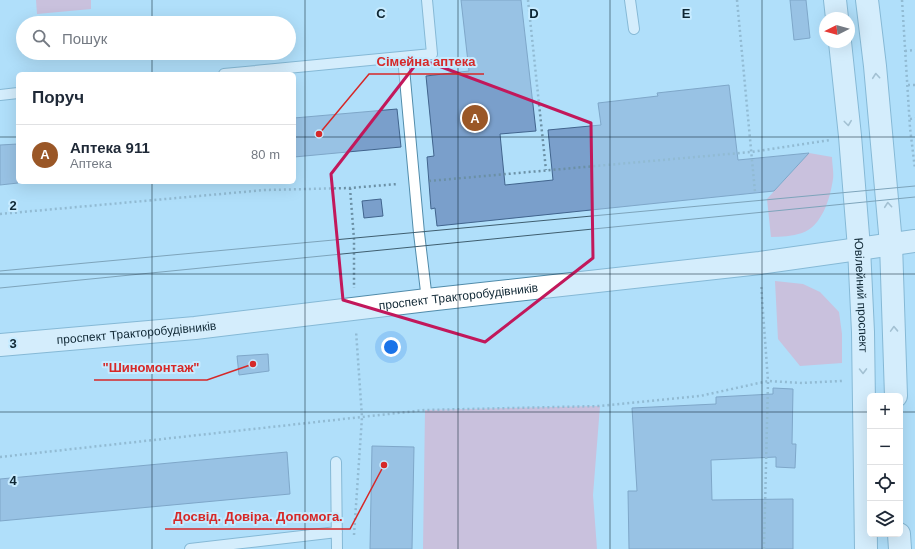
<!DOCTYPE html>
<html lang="uk">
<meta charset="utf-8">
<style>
:root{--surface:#fff;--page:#f6f6f7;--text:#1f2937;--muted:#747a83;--line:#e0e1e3;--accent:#9a5727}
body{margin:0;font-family:Helvetica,sans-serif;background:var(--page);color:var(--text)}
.controls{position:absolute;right:12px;bottom:12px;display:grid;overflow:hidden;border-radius:6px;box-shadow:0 4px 16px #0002}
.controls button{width:36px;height:36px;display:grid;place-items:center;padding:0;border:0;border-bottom:1px solid var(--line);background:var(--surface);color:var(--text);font:20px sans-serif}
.compass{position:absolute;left:819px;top:12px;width:36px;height:36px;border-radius:50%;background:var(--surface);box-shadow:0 4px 16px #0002;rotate:264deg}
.you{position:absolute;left:391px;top:347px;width:14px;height:14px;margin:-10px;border:3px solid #fff;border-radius:50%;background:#1a73e8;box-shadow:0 0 0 6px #1a73e833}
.badge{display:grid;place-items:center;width:26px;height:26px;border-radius:50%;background:var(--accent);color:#fff;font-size:13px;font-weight:700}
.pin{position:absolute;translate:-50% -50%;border:2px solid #fff;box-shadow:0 1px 4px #0006}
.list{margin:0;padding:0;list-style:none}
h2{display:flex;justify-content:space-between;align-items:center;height:52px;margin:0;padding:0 16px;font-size:17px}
h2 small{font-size:13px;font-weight:400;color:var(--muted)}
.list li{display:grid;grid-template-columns:26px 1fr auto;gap:12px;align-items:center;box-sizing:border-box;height:60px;padding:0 16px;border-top:1px solid var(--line)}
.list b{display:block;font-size:15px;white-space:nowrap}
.list p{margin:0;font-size:13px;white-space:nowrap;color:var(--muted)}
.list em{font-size:13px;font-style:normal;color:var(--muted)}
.icon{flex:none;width:22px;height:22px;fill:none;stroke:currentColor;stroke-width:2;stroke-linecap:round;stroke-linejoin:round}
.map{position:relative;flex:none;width:915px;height:549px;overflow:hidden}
.search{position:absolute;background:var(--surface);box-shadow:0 4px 16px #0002;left:16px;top:16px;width:280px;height:44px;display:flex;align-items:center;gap:10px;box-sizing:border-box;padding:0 14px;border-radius:22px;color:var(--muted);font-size:15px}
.panel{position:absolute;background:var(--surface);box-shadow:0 4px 16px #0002;left:16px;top:72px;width:280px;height:112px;border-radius:6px}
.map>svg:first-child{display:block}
.green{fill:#e69dbb}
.building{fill:#7a9fcb;stroke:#41648d}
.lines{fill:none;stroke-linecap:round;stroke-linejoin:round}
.lane-casing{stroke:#518cab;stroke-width:12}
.secondary-casing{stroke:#518cab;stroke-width:24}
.primary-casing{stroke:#518cab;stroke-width:24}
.path{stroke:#6b90a5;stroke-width:2.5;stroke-dasharray:2 3;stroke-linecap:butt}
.lane{stroke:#fff;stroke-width:10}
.secondary{stroke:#fff;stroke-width:22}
.primary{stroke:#fff;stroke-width:22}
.tram{stroke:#3f5e6f;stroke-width:1}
.oneway{stroke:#939ea4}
.marked{fill:none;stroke:#c2185b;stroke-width:3;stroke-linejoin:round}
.grid{fill:none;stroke:#0f2734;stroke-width:1;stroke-opacity:0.55}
.labels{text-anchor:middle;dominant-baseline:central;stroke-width:4;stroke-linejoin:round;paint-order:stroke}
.street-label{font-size:12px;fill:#0f2734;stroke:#c7ebff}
.grid-label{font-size:13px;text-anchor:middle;font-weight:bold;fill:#0f2734;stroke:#c7ebff;stroke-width:4;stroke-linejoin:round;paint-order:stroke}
.leader{fill:none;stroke:#d62828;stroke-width:1.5}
.callout-dot{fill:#d62828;stroke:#c7ebff;stroke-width:1.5}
.callout-label{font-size:13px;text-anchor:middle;font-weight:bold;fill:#d62828;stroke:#c7ebff;stroke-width:4;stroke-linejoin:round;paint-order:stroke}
</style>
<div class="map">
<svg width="915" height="549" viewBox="0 0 915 549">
<rect width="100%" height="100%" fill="#b0dffa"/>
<!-- green -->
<path class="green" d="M36,0H91V9L37,14Z
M809,153L832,157C832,164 834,172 833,179C830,199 822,226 802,233C792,236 781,237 771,237L767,199Z
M775,281L803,284L820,292L839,312L842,334V363L800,366L778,339Z
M600,406L593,495L597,549H423L425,410Z"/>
<!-- building -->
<path class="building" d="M461,0H521L536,131L500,134L505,185L553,180L548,130L601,125L598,103L658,96L657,93L729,85L738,160L809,153L774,191L437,226L435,208L431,209L427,157L434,156L426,76L469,71Z
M790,0H806L810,38L794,40Z
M397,109L401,147L294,157V118Z
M18,144V183L0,185V145Z
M381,199L383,216L364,218L362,201Z
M268,354L269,371L239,375L237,356Z
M773,388L793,389L792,444H796L795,468L776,467V457L711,460L712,500L793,499V549H629L628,491H637L632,408L716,404V397L773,394Z
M372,446L414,447L412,549H370Z
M287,452L290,494L0,521V479Z"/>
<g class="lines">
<defs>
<path id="lane" d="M630,0L634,29
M403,57L419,233L427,300
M224,74L432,54L427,0
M0,95L18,93
M336,462L337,549
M190,549L337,532"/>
<g id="secondary">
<path id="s1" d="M0,345L195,328L427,300L760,263L915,241"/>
</g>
<g id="primary">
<path d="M835,0L837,18"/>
<path d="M867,0L875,66L891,244L896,396"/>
<path id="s2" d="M840,42L850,136L859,248L863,332L866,549"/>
<path d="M899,534L900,549"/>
</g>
</defs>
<!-- lane casing -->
<use href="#lane" class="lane-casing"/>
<!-- secondary casing -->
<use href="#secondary" class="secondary-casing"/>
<!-- primary casing -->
<use href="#primary" class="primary-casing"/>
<!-- path -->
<path class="path" d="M528,0L546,170
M737,0L755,192
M902,0L910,128L915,169
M905,51L915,50
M908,85H915
M910,119L915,118
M429,181L751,152L830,140
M350,188L354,239V288
M0,214L265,190L350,188L398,184
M0,457L425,410L600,406L700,396L768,381L761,284
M354,535L362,417L356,331
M764,549L768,381L802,383L842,381V380"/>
<!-- lane -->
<use href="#lane" class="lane"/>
<!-- secondary -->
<use href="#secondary" class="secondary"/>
<!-- primary -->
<use href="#primary" class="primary"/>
<!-- tram -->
<path class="tram" d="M0,271L915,186
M0,288L915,197"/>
</g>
<!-- one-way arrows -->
<defs><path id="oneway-chevron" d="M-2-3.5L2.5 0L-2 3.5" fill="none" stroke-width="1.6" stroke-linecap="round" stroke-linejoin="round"/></defs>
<g class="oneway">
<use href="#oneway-chevron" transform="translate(876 76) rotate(-95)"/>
<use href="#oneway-chevron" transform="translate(848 123) rotate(83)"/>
<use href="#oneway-chevron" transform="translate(888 205) rotate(-95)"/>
<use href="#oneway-chevron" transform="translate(894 329) rotate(-92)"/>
<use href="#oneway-chevron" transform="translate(863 371) rotate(89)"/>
</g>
<!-- marked area -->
<path d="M0 0H915V549H0ZM420,59L591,123L593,258L485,342L343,300L331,174Z" fill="#b0dffa" fill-opacity=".55" fill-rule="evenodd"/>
<path class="marked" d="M420,59L591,123L593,258L485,342L343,300L331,174Z"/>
<!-- grid -->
<path class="grid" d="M152,0V23M305,0V549M458,0V549M610,0V549M762,0V549M152,53V74M0,137H18M294,137H915M152,182V549M0,274H915M0,412H870M900,412H915"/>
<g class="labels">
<!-- street labels -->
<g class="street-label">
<text stroke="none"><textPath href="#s2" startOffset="254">Ювілейний проспект</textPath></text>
<text stroke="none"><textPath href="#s1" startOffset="461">проспект Тракторобудівників</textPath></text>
<text stroke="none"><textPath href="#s1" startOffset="137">проспект Тракторобудівників</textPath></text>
</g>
</g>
<g class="grid-label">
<text x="381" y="18">C</text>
<text x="534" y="18">D</text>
<text x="686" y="18">E</text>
<text x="13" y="210">2</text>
<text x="13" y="348">3</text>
<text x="13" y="485">4</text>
</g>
<!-- callouts -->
<path class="leader" d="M319 134L369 74H484M253 364L207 380H94M384 465L350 529H165"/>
<g class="callout-dot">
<circle cx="319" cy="134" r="4"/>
<circle cx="253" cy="364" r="4"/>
<circle cx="384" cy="465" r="4"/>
</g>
<g class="callout-label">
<text x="426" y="66">Сімейна аптека</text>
<text x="151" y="372">"Шиномонтаж"</text>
<text x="258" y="521">Досвід. Довіра. Допомога.</text>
</g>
</svg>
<div class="controls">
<button>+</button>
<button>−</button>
<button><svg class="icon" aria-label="locate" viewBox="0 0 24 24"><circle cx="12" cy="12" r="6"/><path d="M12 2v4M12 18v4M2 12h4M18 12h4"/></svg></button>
<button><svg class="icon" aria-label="layers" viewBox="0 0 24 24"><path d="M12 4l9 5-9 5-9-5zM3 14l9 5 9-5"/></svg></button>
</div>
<svg class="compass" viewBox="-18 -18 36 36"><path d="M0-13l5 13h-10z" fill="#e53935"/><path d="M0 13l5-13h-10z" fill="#747a83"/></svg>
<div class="you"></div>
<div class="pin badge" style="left:475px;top:118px">A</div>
<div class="search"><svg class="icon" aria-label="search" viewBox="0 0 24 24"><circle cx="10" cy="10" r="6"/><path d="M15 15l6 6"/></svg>Пошук</div>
<section class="panel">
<h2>Поруч<small></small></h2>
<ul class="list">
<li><span class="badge">A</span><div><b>Аптека 911</b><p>Аптека</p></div><em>80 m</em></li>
</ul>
</section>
</div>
